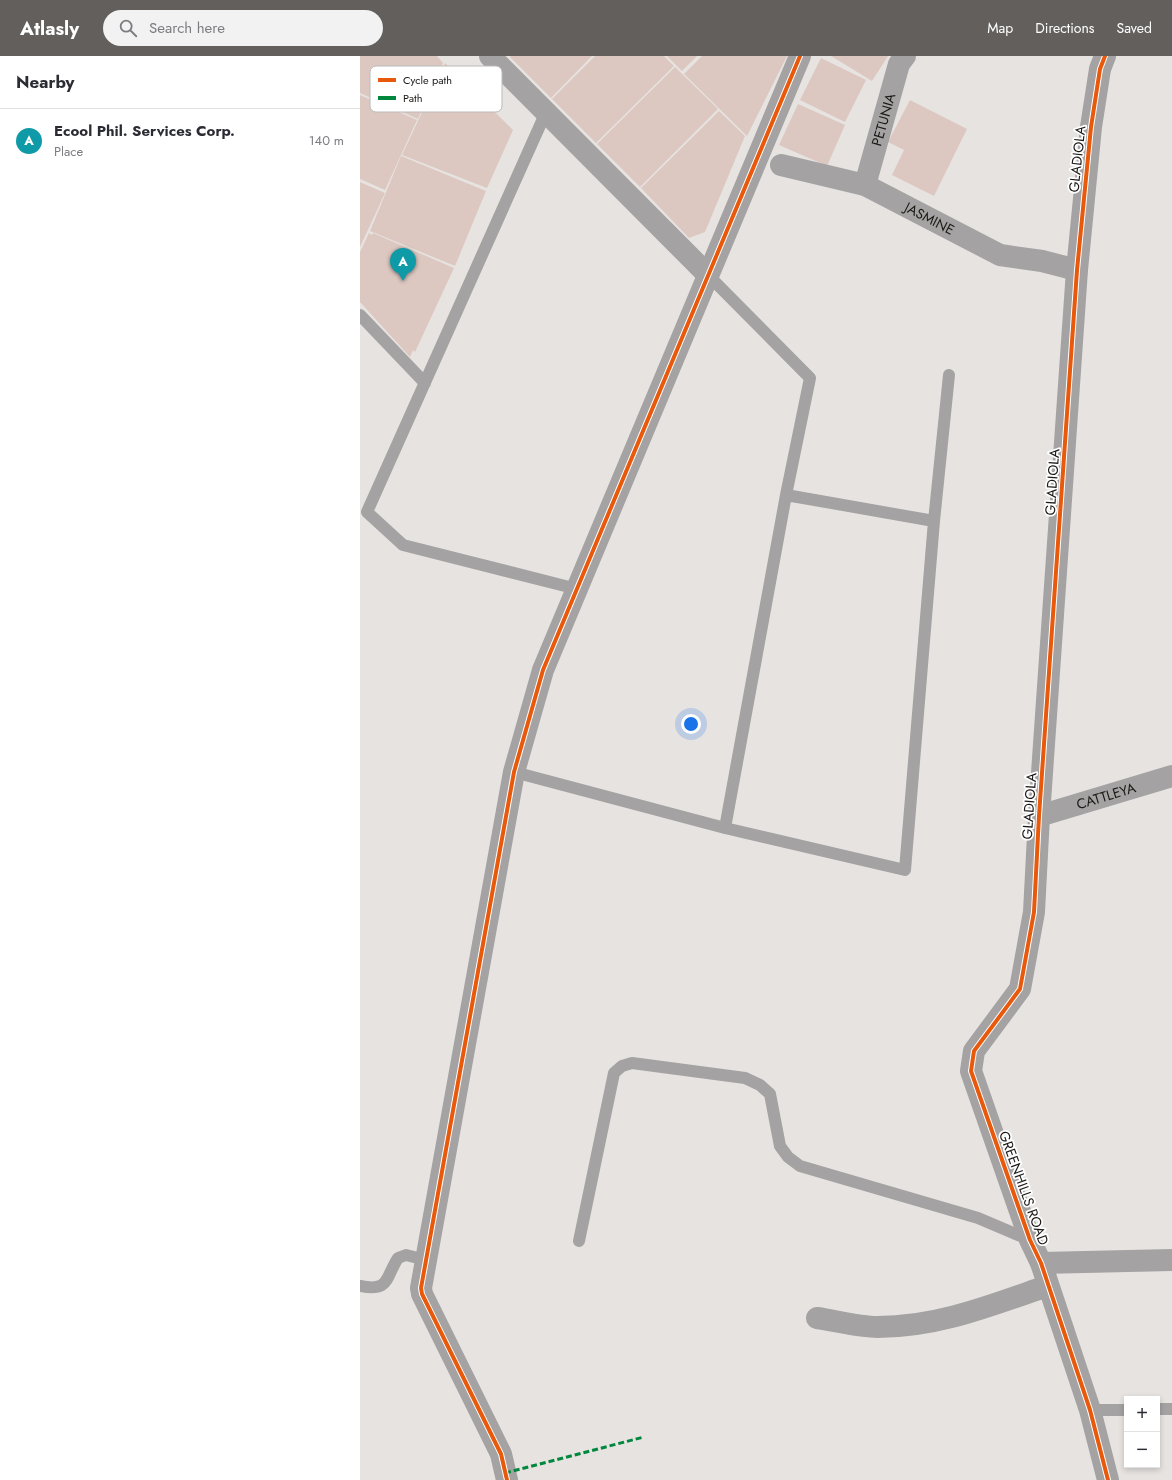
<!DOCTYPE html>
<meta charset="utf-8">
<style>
:root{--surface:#fff;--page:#f2f2f3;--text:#2b2b33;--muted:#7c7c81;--line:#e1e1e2;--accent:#625f5d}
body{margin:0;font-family:Jost,sans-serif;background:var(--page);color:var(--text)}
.controls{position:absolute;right:12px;bottom:12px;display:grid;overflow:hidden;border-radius:0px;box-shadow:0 2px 6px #0003}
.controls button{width:36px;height:36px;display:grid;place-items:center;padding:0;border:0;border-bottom:1px solid var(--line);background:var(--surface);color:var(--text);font:20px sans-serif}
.you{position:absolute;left:331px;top:668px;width:14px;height:14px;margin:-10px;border:3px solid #fff;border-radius:50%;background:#1a73e8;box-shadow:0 0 0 6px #1a73e833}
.badge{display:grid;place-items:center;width:26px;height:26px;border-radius:50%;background:var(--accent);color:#fff;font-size:13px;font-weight:700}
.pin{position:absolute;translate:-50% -33px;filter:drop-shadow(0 1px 2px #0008)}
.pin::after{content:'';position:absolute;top:21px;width:14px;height:12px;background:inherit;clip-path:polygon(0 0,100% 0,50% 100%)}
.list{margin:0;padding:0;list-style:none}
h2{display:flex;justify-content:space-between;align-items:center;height:52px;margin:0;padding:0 16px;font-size:17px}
h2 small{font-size:13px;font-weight:400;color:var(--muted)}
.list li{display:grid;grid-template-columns:26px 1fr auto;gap:12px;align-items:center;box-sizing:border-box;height:64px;padding:0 16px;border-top:1px solid var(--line)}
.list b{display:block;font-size:15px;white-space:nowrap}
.list p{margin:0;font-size:13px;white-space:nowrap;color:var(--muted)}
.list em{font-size:13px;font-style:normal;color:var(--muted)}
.icon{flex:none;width:22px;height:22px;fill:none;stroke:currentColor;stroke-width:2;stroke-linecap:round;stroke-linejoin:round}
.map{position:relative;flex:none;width:812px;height:1424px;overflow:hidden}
header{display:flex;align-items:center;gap:24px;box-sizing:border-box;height:56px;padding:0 20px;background:var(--accent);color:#fff}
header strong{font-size:19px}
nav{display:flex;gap:22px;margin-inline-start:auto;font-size:14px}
.search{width:280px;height:36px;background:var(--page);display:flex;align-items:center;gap:10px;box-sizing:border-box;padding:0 14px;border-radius:22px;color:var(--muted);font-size:15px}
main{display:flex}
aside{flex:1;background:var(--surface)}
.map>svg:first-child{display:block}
.building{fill:#dcc8c1}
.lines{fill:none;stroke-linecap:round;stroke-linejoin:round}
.lane{stroke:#a4a2a2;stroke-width:12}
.street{stroke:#a4a2a2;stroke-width:22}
.quiet{stroke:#00873e;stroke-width:3;stroke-dasharray:6 3;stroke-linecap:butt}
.cycleway-casing{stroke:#fff;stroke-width:6}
.cycleway{stroke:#e8590c;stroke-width:4}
.labels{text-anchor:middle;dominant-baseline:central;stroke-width:3.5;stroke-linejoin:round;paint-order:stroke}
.street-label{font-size:14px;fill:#1b1816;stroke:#fff}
.key{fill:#fff;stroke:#bbbab9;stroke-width:1}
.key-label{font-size:11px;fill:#1b1816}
</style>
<header>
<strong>Atlasly</strong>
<div class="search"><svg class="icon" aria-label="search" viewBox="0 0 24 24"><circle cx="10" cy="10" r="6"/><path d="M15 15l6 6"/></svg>Search here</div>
<nav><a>Map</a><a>Directions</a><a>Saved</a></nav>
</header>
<main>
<aside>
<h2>Nearby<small></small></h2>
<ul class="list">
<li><span class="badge" style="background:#0f9aa8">A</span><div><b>Ecool Phil. Services Corp.</b><p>Place</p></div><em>140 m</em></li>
</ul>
</aside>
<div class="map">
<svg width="812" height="1424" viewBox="0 0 812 1424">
<rect width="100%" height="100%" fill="#e7e3e1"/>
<!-- building -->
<path class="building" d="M0,0H77L83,7L58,63L0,37Z
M151,0H232L191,42L150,1Z
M235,0H304L314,10L236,87L192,43Z
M307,0H337L322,15Z
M342,0H427L387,80L324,18Z
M471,0H528L512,25Z
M461,2L506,24L485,66L440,44Z
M85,7L153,74L127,132L42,99Z
M315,11L358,53L280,131L237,88Z
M0,39L57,64L25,134L0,123Z
M550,44L607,73L574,140L532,119L544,94L528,86Z
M438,48L485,69L467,110L419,89Z
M359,55L385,80L345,176L329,182L281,132Z
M41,100L126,135L95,210L10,175Z
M0,126L25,137L0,191Z
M9,177L12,179L13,177L94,212L55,296L53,294L50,301L0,246V196Z"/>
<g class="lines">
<!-- lane -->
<path class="lane" d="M186,56L7,456L43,489L217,533
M348,219L450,322L426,439L365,772
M0,259L65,327
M426,439L574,465
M154,716L365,772L545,814L574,465L589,319
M219,1185L254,1017L262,1010L272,1007L385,1022L400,1029L410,1038L420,1090L428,1101L440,1110L618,1162L670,1184
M0,1230C30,1236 25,1222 38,1202L46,1199L66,1204
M797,1353H812
M730,1354H767"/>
<!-- street -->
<g class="street">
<path d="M130,0L348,219"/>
<path d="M745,0L740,13L731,71L717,214L679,760L674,856L660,933L614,995L611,1015L670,1184L681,1207L730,1354L748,1424"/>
<path id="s1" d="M421,109L505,129L640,199L682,205L717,214"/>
<path id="s2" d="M505,129L539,8L545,0"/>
<path id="s3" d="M679,760L812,720"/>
<path d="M681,1207L812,1204"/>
<path d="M457,1262C477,1265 498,1271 518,1271C578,1271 632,1249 687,1230"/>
<path d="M147,1424L141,1398L62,1238L61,1232L154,716L183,614L440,0"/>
</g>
<!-- quiet -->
<path class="quiet" d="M145,1417L284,1381"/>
<defs>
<path id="cycleway" d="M745,0L740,13L731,71L717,214L679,760L674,856L660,933L614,995L611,1015L670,1184L681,1207L730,1354L748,1424
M147,1424L141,1398L62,1238L61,1232L154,716L183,614L440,0"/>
</defs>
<!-- cycleway casing -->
<use href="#cycleway" class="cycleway-casing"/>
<!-- cycleway -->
<use href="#cycleway" class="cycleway"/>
</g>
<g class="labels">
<!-- street labels -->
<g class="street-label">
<text stroke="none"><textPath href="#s2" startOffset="68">PETUNIA</textPath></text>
<text transform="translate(717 103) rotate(-84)">GLADIOLA</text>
<text stroke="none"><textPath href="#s1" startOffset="159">JASMINE</textPath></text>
<text transform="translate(692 426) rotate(-86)">GLADIOLA</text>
<text stroke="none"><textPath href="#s3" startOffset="70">CATTLEYA</textPath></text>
<text transform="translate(669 750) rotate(-86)">GLADIOLA</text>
<text transform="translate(664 1132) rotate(70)">GREENHILLS ROAD</text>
</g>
</g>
<!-- legend -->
<rect x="10" y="10" width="132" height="46" rx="6" class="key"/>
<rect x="18" y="22" width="18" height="4" fill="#e8590c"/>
<rect x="18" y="40" width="18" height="4" fill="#00873e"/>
<g class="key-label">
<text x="43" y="28">Cycle path</text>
<text x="43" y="46">Path</text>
</g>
</svg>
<div class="controls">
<button>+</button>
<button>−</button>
</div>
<div class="you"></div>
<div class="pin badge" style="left:43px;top:225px;background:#0f9aa8">A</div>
</div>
</main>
